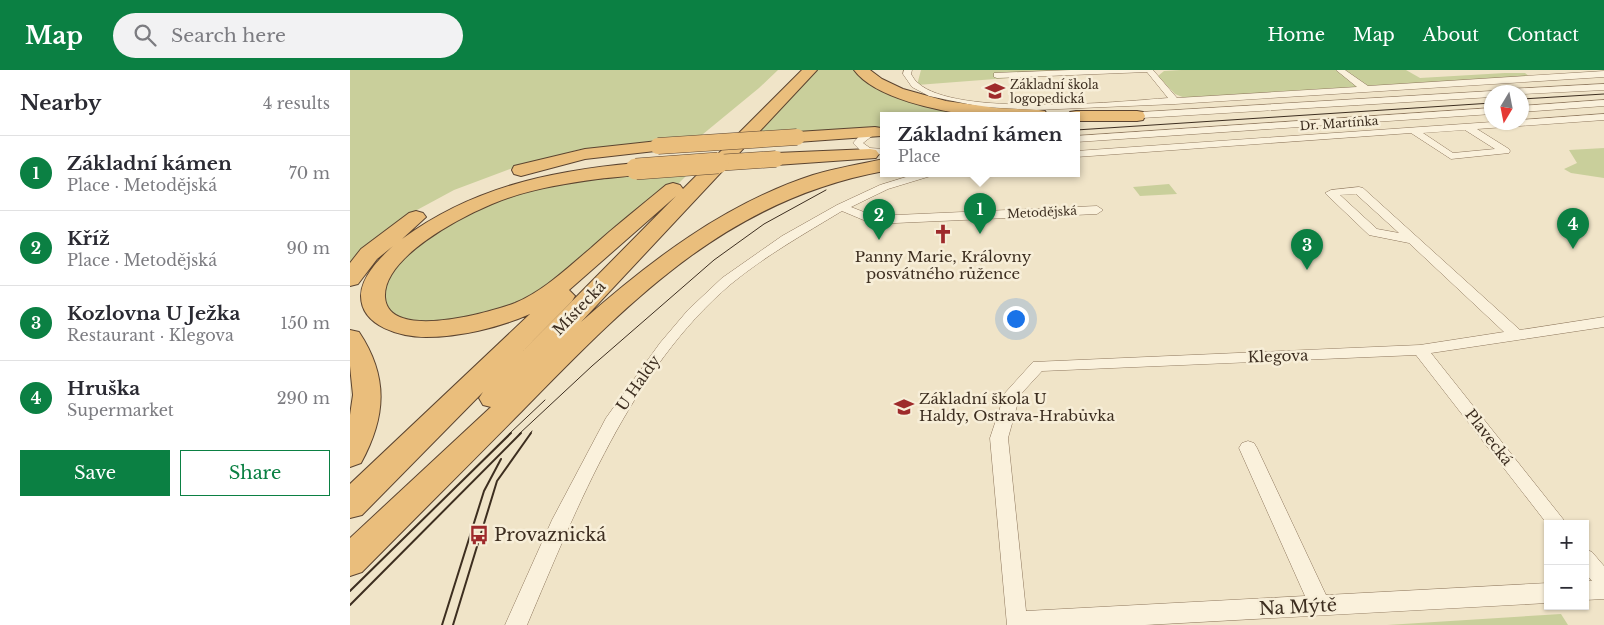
<!DOCTYPE html>
<meta charset="utf-8">
<style>
:root{--surface:#fff;--page:#f2f2f3;--text:#2b2b33;--muted:#7c7c81;--line:#e1e1e2;--accent:#0b8043}
body{margin:0;font-family:"Libre Baskerville",serif;background:var(--page);color:var(--text)}
.controls{position:absolute;right:15px;bottom:15px;display:grid;overflow:hidden;border-radius:0px;box-shadow:0 1px 4px #0004}
.controls button{width:45px;height:45px;display:grid;place-items:center;padding:0;border:0;border-bottom:1px solid var(--line);background:var(--surface);color:var(--text);font:25px sans-serif}
.compass{position:absolute;left:1134px;top:15px;width:45px;height:45px;border-radius:50%;background:var(--surface);box-shadow:0 1px 4px #0004;rotate:190deg}
.you{position:absolute;left:665px;top:248px;width:18px;height:18px;margin:-12px;border:4px solid #fff;border-radius:50%;background:#1a73e8;box-shadow:0 0 0 8px #1a73e833}
.badge{display:grid;place-items:center;width:32px;height:32px;border-radius:50%;background:var(--accent);color:#fff;font-size:16px;font-weight:700}
.pin{position:absolute;translate:-50% -41px;filter:drop-shadow(0 1px 2px #0008)}
.pin::after{content:'';position:absolute;top:26px;width:18px;height:15px;background:inherit;clip-path:polygon(0 0,100% 0,50% 100%)}
.popup{position:absolute;left:530px;top:42px;width:200px;height:65px;box-sizing:border-box;display:grid;place-content:center;border-radius:0px;background:var(--surface);filter:drop-shadow(0 1px 4px #0005);font-size:16px;white-space:nowrap;color:var(--muted)}
.popup b{font-size:19px;color:var(--text)}
.popup::after{content:'';position:absolute;left:50%;top:100%;margin-left:-10px;border:10px solid transparent;border-top-color:var(--surface)}
.list{margin:0;padding:0;list-style:none}
h2{display:flex;justify-content:space-between;align-items:center;height:65px;margin:0;padding:0 20px;font-size:21px}
h2 small{font-size:16px;font-weight:400;color:var(--muted)}
.list li{display:grid;grid-template-columns:32px 1fr auto;gap:15px;align-items:center;box-sizing:border-box;height:75px;padding:0 20px;border-top:1px solid var(--line)}
.list b{display:block;font-size:19px;white-space:nowrap}
.list p{margin:0;font-size:16px;white-space:nowrap;color:var(--muted)}
.list em{font-size:16px;font-style:normal;color:var(--muted)}
.actions{display:flex;gap:10px;padding:15px 20px}
.actions a{flex:1;padding:11px 0;border:1px solid var(--accent);border-radius:0px;text-align:center;font-size:18px;color:var(--accent)}
.actions .main{background:var(--accent);color:#fff}
.icon{flex:none;width:28px;height:28px;fill:none;stroke:currentColor;stroke-width:2;stroke-linecap:round;stroke-linejoin:round}
.map{position:relative;flex:none;width:1254px;height:555px;overflow:hidden}
header{display:flex;align-items:center;gap:30px;box-sizing:border-box;height:70px;padding:0 25px;background:var(--accent);color:#fff}
header strong{font-size:24px}
nav{display:flex;gap:28px;margin-inline-start:auto;font-size:18px}
.search{width:350px;height:45px;background:var(--page);display:flex;align-items:center;gap:12px;box-sizing:border-box;padding:0 18px;border-radius:28px;color:var(--muted);font-size:19px}
main{display:flex}
aside{flex:1;background:var(--surface)}
.map>svg:first-child{display:block}
.green{fill:#c9cf9b}
.lines{fill:none;stroke-linecap:round;stroke-linejoin:round}
.minor-casing{stroke:#8d765c;stroke-width:1}
.trunk-casing{stroke:#5b4430;stroke-width:2}
.minor{fill:#faf1dc;fill-rule:evenodd}
.trunk{fill:#eabe7c;fill-rule:evenodd}
.tram-far1{stroke:#3d2e20;stroke-width:1}
.tram{stroke:#3d2e20;stroke-width:2}
.trunk-bridge-far1-casing{stroke:#5b4430;stroke-width:17;stroke-linecap:butt}
.trunk-bridge-casing{stroke:#5b4430;stroke-width:22;stroke-linecap:butt}
.trunk-bridge-far1{stroke:#eabe7c;stroke-width:16}
.trunk-bridge{stroke:#eabe7c;stroke-width:21}
.labels{text-anchor:middle;dominant-baseline:central;stroke-width:5;stroke-linejoin:round;paint-order:stroke}
.far-poi-label{font-size:12px;fill:#3d2e20;stroke:#f7eed8;text-anchor:start}
.far-street-label{font-size:12px;fill:#3d2e20;stroke:#f7eed8}
.poi-label{font-size:15px;fill:#3d2e20;stroke:#f7eed8}
.street-label{font-size:15px;fill:#3d2e20;stroke:#f7eed8}
.near-poi-label{font-size:18px;fill:#3d2e20;stroke:#f7eed8;text-anchor:start}
.near-street-label{font-size:18px;fill:#3d2e20;stroke:#f7eed8}
</style>
<header>
<strong>Map</strong>
<div class="search"><svg class="icon" aria-label="search" viewBox="0 0 24 24"><circle cx="10" cy="10" r="6"/><path d="M15 15l6 6"/></svg>Search here</div>
<nav><a>Home</a><a>Map</a><a>About</a><a>Contact</a></nav>
</header>
<main>
<aside>
<h2>Nearby<small>4 results</small></h2>
<ul class="list">
<li><span class="badge">1</span><div><b>Základní kámen</b><p>Place · Metodějská</p></div><em>70 m</em></li>
<li><span class="badge">2</span><div><b>Kříž</b><p>Place · Metodějská</p></div><em>90 m</em></li>
<li><span class="badge">3</span><div><b>Kozlovna U Ježka</b><p>Restaurant · Klegova</p></div><em>150 m</em></li>
<li><span class="badge">4</span><div><b>Hruška</b><p>Supermarket</p></div><em>290 m</em></li>
</ul>
<div class="actions"><a class="main">Save</a><a>Share</a></div>
</aside>
<div class="map">
<svg width="1254" height="555" viewBox="0 0 1254 555">
<rect width="100%" height="100%" fill="#f0e4c8"/>
<!-- green -->
<path class="green" d="M0,0H428L409,18L347,69L317,70L227,80L163,98L104,120L54,147L0,194Z
M460,0H511L560,26L689,45H534V62L392,70Z
M571,0H734L686,6L567,15Z
M831,0H1056L1070,8L1155,3H1175L1180,7L835,28L825,24L808,6L814,1Z
M1254,78V108L1221,103L1214,99L1227,93L1219,80Z
M347,95L323,119L213,214L146,248L42,253L25,216L69,165L175,116Z
M819,114L827,124L790,126L783,117Z
M1211,544L1218,555H1037Z"/>
<g class="lines">
<defs>
<path id="minor" d="M554,0H562L561,4C563,7 565,11 568,13C605,47 767,32 818,28L797,2L647,8L644,7V3L721,0H803L827,28L1007,17L986,0H995L1018,16L1254,1V7L825,34L686,40L632,37L579,26L562,17L553,4Z
M1254,14V20L1172,24L1155,22L1159,19Z
M1142,21L1145,22H1142V27L775,49L770,46L775,43Z
M1254,30V36L1172,42V36Z
M1142,38V44L726,72V66Z
M1254,44V50L1127,59L1159,79L1160,81L1159,83L1101,89L1061,63L726,87V81L1142,52H1172V50ZM1115,60L1145,79L1103,83L1073,63Z
M534,59V65L522,66L513,73L520,78L534,79V85L512,82L503,73L512,63Z
M569,103H585L584,105L538,119L501,137L524,146L747,136L753,140L747,144L523,154L492,141C454,164 415,186 381,214C281,299 227,437 177,555H155L202,450L256,348L310,273L338,240L372,208L432,166L487,135L530,115Z
M1009,117L1013,118L1170,260L1254,247V257L1081,283L1217,454H1198V455L1066,285L692,301L670,325L658,368L676,541L955,526L889,378L892,373L898,371L904,373L907,378L976,525L1198,513V533L795,555H657L640,368L655,323L683,292L1070,275L1154,262L1059,173L1019,165L975,123L981,120ZM1006,124L1049,163L1027,159L990,125Z
M1235,479L1242,482L1254,496V529L1235,530V511H1242L1235,503Z"/>
<path id="trunk" d="M452,0H467L231,252C300,191 374,134 463,105C486,98 510,94 534,89V101C376,130 280,231 172,341C119,395 65,448 12,502L0,506V468L141,337L133,335L129,328L133,322L12,445L0,448V414L180,244C148,258 110,267 76,267C52,267 11,257 11,226C11,207 30,188 43,176L27,189L8,214L0,216V193L11,179L59,143L66,141L73,143L76,147L52,169C123,117 200,101 286,93L293,95L295,99L293,103C278,107 263,107 248,109C212,114 175,120 142,134C111,147 33,187 35,227C38,272 141,242 165,233C194,221 217,198 241,178C265,156 291,136 316,115L323,113L330,115L333,119L331,121ZM326,126L159,295L222,231L225,226L219,220Z
M504,0H520L532,9L553,19L596,31L646,38L689,40L695,41L697,45C674,47 648,47 624,45C591,42 524,28 504,0Z
M726,41H787L793,42L795,46L793,50L787,51H726V45H718L720,42Z
M525,57L531,58L534,62L531,66L447,72L441,71L438,67L441,63L447,62Z
M308,71L314,72L317,76L314,80L235,89L171,106L164,104L162,100L164,96L235,79Z
M520,79L526,80L529,84L526,88L426,95L420,93L417,89L420,85L426,83Z
M0,260L9,262C39,307 36,347 11,393L0,397V345L3,325L0,296Z"/>
</defs>
<!-- minor casing -->
<use href="#minor" class="minor-casing"/>
<!-- trunk casing -->
<use href="#trunk" class="trunk-casing"/>
<!-- minor -->
<use href="#minor" class="minor"/>
<!-- trunk -->
<use href="#trunk" class="trunk"/>
<!-- tram-far1 -->
<path class="tram-far1" d="M1172,29L1254,24
M726,60L1142,33
M159,364L195,330
M169,364L242,296L364,190L414,154L476,120
M180,364L182,361"/>
<!-- tram -->
<path class="tram" d="M0,521L161,363
M0,535L171,363
M92,555L134,421L151,389
M103,555L147,411L181,363"/>
<defs>
<path id="trunk-bridge-far1" d="M308,76L447,67
M351,94L426,89"/>
<path id="trunk-bridge" d="M286,99L368,93"/>
</defs>
<!-- trunk-bridge-far1 casing -->
<use href="#trunk-bridge-far1" class="trunk-bridge-far1-casing"/>
<!-- trunk-bridge casing -->
<use href="#trunk-bridge" class="trunk-bridge-casing"/>
<!-- trunk-bridge-far1 -->
<use href="#trunk-bridge-far1" class="trunk-bridge-far1"/>
<!-- trunk-bridge -->
<use href="#trunk-bridge" class="trunk-bridge"/>
</g>
<!-- icons -->
<defs>
<symbol id="school-bare" viewBox="-9 -9 18 18"><path d="M0-5L7-2L0 1L-7-2ZM-4 1L0 2.5L4 1V4Q0 6-4 4Z" fill="#9e2a2b" stroke="#f7eed8" stroke-width="2.5" paint-order="stroke"/></symbol>
<symbol id="church-bare" viewBox="-9 -9 18 18"><path d="M-1.2-6h2.4v3.5h3.3v2.4h-3.3V6h-2.4V-.1h-3.3v-2.4h3.3Z" fill="#9e2a2b" stroke="#f7eed8" stroke-width="2.5" paint-order="stroke"/></symbol>
<symbol id="bus-bare" viewBox="-9 -9 18 18"><path d="M-5-6H5V4H4V6H2V4H-2V6H-4V4H-5ZM-3.5-4V0h7V-4ZM-3.5 1.2v1.5H-2V1.2ZM2 1.2v1.5H3.5V1.2Z" fill="#9e2a2b" stroke="#f7eed8" stroke-width="2.5" paint-order="stroke"/></symbol>
</defs>
<g fill-rule="evenodd">
<use href="#school-bare" x="631" y="7" width="28" height="28"/>
<use href="#church-bare" x="579" y="150" width="28" height="28"/>
<use href="#school-bare" x="540" y="323" width="28" height="28"/>
<use href="#bus-bare" x="115" y="451" width="28" height="28"/>
</g>
<g class="labels">
<!-- far-poi labels -->
<g class="far-poi-label">
<text x="660" y="14">Základní škola<tspan x="660" dy="14">logopedická</tspan></text>
</g>
<!-- far-street labels -->
<g class="far-street-label">
<text transform="translate(989 53) rotate(-4)">Dr. Martínka</text>
<text transform="translate(692 142) rotate(-3)">Metodějská</text>
</g>
<!-- poi labels -->
<g class="poi-label">
<text x="593" y="186">Panny Marie, Královny<tspan x="593" dy="17">posvátného růžence</tspan></text>
<text x="569" y="328" text-anchor="start">Základní škola U<tspan x="569" dy="17">Haldy, Ostrava-Hrabůvka</tspan></text>
</g>
<!-- street labels -->
<g class="street-label">
<text transform="translate(229 238) rotate(-46)">Místecká</text>
<text transform="translate(928 286) rotate(-2)">Klegova</text>
<text transform="translate(288 313) rotate(-55)">U Haldy</text>
<text transform="translate(1139 367) rotate(52)">Plavecká</text>
</g>
<!-- near-poi labels -->
<g class="near-poi-label">
<text x="144" y="465">Provaznická</text>
</g>
<!-- near-street labels -->
<g class="near-street-label">
<text transform="translate(948 537) rotate(-3)">Na Mýtě</text>
</g>
</g>
</svg>
<div class="controls">
<button>+</button>
<button>−</button>
</div>
<svg class="compass" viewBox="-18 -18 36 36"><path d="M0-13l5 13h-10z" fill="#e53935"/><path d="M0 13l5-13h-10z" fill="#7c7c81"/></svg>
<div class="you"></div>
<div class="pin badge" style="left:630px;top:164px">1</div>
<div class="popup"><b>Základní kámen</b>Place</div>
<div class="pin badge" style="left:529px;top:170px">2</div>
<div class="pin badge" style="left:957px;top:200px">3</div>
<div class="pin badge" style="left:1223px;top:179px">4</div>
</div>
</main>
